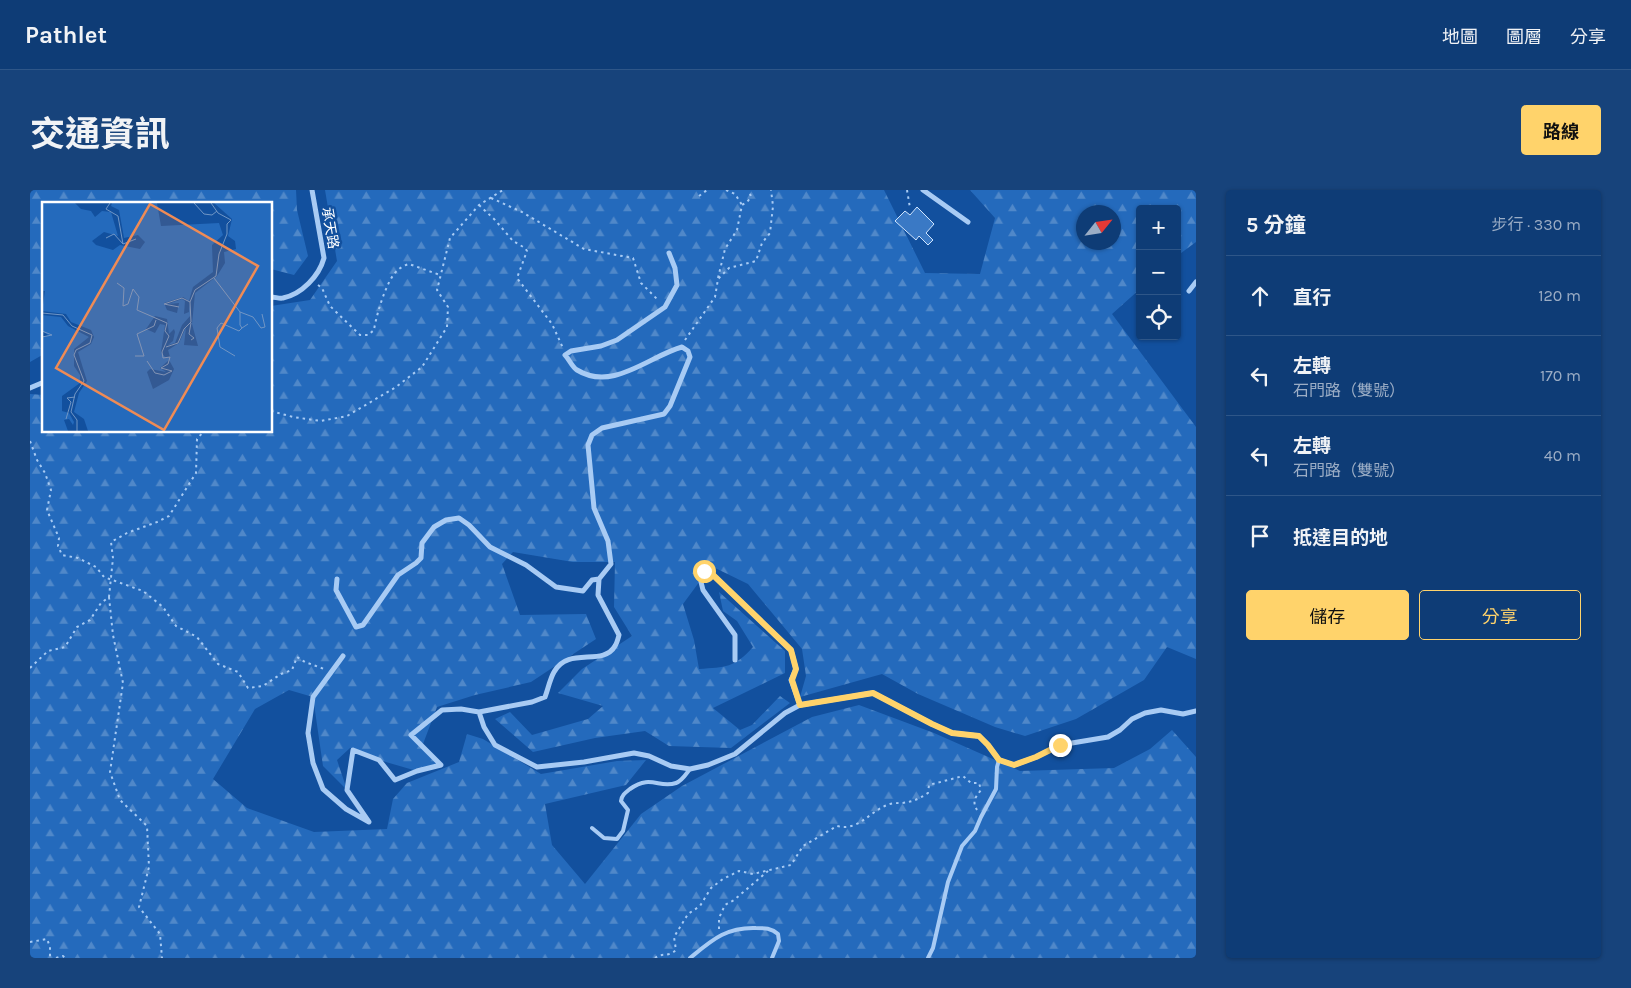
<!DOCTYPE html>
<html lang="zh-TW">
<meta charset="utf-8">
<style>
:root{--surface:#0e3c76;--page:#17437b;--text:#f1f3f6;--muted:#9badc5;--line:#2e5688;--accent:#ffd36b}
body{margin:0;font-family:Karla,"Noto Sans TC",sans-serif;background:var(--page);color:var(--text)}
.controls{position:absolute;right:15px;top:15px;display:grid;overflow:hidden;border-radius:5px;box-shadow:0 1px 4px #0004}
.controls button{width:45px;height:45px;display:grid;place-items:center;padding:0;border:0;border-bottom:1px solid var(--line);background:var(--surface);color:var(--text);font:25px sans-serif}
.compass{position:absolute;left:1046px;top:15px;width:45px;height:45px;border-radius:50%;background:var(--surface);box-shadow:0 1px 4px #0004;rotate:60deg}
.stop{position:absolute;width:15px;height:15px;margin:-11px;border:4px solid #ffd36b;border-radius:50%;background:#fff}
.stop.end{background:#ffd36b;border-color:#fff;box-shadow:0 1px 5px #0008}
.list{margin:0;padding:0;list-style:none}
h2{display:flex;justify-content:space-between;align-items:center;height:65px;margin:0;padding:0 20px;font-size:21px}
h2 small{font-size:16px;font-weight:400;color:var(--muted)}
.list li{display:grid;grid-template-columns:32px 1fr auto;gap:15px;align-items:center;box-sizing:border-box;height:80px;padding:0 20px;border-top:1px solid var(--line)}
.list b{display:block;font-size:19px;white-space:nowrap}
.list p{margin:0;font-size:16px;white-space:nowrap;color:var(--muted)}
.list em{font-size:16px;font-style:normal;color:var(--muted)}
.actions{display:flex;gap:10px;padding:15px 20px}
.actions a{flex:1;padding:11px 0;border:1px solid var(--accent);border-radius:5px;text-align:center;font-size:18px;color:var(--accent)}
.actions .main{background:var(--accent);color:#111}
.icon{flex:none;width:28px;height:28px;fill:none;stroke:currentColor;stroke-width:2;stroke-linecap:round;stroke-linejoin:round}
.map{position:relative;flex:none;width:1166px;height:768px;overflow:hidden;border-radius:5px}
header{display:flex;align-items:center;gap:30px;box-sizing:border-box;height:70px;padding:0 25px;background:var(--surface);border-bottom:1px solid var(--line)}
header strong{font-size:24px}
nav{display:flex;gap:28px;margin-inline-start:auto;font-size:18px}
.intro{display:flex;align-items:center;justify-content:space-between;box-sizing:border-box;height:120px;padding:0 30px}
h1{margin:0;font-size:35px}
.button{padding:12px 22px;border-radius:5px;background:var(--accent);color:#111;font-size:18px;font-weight:700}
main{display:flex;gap:30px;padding:0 30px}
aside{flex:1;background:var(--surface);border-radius:5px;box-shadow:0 1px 4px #0004}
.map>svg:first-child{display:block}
.forest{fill:url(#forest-firs);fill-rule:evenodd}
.building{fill:#3a79c5;stroke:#d0e5fe}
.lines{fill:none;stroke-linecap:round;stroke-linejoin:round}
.path{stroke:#a8cbf4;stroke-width:2;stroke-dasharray:2.5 4;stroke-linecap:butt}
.service{stroke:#a8cbf4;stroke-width:4}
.minor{stroke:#a8cbf4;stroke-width:5}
.route{stroke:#ffd36b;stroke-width:6}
.labels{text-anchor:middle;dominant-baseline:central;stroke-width:5;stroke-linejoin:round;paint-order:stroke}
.street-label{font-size:14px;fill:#fff;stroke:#12509e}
.inset-road{fill:none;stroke:#7196c5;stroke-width:1}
.view{fill:#ef8b55;fill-opacity:0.15;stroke:#ef8b55;stroke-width:2.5}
.inset-edge{fill:none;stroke:#fff;stroke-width:2.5}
</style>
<header>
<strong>Pathlet</strong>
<nav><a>地圖</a><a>圖層</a><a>分享</a></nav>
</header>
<div class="intro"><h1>交通資訊</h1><a class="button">路線</a></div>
<main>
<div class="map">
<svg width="1166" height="768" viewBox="0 0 1166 768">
<defs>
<pattern id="forest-firs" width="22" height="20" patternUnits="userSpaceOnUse" patternTransform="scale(1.25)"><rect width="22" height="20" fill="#246abc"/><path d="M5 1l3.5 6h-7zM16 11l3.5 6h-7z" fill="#5088c9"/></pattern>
</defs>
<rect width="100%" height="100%" fill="#12509e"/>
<!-- forest -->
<path class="forest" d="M0,0H266L267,20L278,66L264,85L241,79V14H14V164L0,172Z
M295,0H854L895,83L950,84L965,28L940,0H1166V52L1147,66V19H1110V99L1082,124L1166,237V469L1137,457L1114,490L1046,529L995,546L965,537L888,504L852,484L770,507L776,486L772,459L718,394L681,376L653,414L664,450L669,479C696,477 704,478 723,457L707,431L693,421L689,402L755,461V483L683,518L710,540L722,535L750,506L760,513L701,558L639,556L615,541L565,548L503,562L465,529L480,522L502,545L558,529L573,516L528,503L552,479L602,446L584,417L585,372H543L483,362L472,374L490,425L556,424L566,449L501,492L445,505L407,517L393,554L411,575L387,581L349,570L320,558L307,570L317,600L293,576L283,507L259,500L225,519L183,589L217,618L284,642L357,639L363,609L377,593L429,572L437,544L453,549L511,584L587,571L616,570L596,595L515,614L522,655L555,694L611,624L652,596L782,527L829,515L904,543L990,581L1084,578L1120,559L1142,540L1166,567V768H0V204L14,205V241H241V116L280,110L307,71ZM1054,22H1084V52H1054Z"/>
<!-- building -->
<path class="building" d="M887,17L904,34L896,43L903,50L898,55L889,46L886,50L865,31L875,21L880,25Z"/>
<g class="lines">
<!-- path -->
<path class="path" d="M696,0L705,4L712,15
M877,0L880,18
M669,6L677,0
M461,8L492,22L554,59L603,68L611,93L629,111
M449,15L465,30L483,51L495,58L497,61L487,88L522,134L533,158
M688,88L695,59L707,40L712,15L717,12L721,7L719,0
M288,95L292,98L300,116L330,145H338L344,140C346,126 357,88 368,80C371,77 375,75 379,74L410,85
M655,150L685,107L688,89L699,78L726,71L732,53L740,43L743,16L741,0
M241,221L263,227L291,231L317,226L366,197L392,177L417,137L418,117L407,100L420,48L449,15L473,0
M0,251L7,270L15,283L21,300L17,320L29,348L28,356L32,365L48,368L66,377L74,387L113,401L133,417L146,436L167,447L188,474L208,482L218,498L233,496L251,484L262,480L267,467L275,472L294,479
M79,407L83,445L93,493L80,582L90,610L117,636L119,677L109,717L130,744L132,768
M0,478L18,461L35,457L47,437L60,430L71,413L79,407L83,368L81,352L97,343L127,332L139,326L166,283L167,249L174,241
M689,739V728L695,715L704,710L738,681
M0,752L17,749L20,757V768
M26,768L33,766L35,768
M625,768C632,762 637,768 646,760L644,747L658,724L670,716L681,698L693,689L709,681L723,684L761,675L773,656L807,636C829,642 840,620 860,614C864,613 868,613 872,613C882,612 889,609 898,603L899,595L933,586L941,593H949L951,600C945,608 942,611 947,620"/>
<!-- service -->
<path class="service" d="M562,638L574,648L587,649L593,641L598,620L591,611C592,605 595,603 600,599C621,584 629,599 646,593C652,591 656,584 660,579
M660,768C682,750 696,737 726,738C735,738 741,738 748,744L749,751L742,768
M898,768L903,758L918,692L932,656L945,641L951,627L966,599L967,577L969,570"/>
<!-- minor -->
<path class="minor" d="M893,0L938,32
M1159,101L1166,92
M241,107C245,107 250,109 253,108C272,104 289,86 294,68L282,0
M0,198L14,192
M307,389L306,400L326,437L333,435L368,385L386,373L391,368L392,353L404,337L416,330L429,328L439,335L460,357L496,375L526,397L553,401L562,390L569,389
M313,466L283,507L278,543L283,573L293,599L316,619L339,632L317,600L323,560L349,570L365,590L387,581L411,575L381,545L412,520L431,519L449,522L502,512L515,507C518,499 520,489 524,482C538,456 573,477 585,456C587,453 588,449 589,445L568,405L569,389L581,374L578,351L564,318L558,255L562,245L572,238L634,224L640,216L660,167L658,161L652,157C619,166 583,202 547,180C542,177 539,169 535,165L541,161L571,156L587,150L635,117L647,95L645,78L639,63
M705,470V445L673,400L671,392L674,381L681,383L761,460L766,479L761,490L770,515
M449,522L454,537L465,555L507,577L554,572L604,563L619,566L641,576L660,579L678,575L705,564L755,523L770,515L843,503L902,534L922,543L949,546L958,555L969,570L984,575L1006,567L1030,555L1078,547L1090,540L1102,529L1115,523L1131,520L1153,524L1166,521"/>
</g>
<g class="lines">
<!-- route -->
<path class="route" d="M674,381L681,383L761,460L766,479L762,490L770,515L843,503L902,534L922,543L949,546L958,555L969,570L984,575L1006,567L1030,555"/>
</g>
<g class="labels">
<!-- street labels -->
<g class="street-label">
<text transform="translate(300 38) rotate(80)">承天路</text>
</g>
</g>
<!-- overview -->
<g transform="translate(12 12)">
<rect width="230" height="230" fill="#12509e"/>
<path d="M0,1H33L39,7L49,9L53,15L60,9L69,10L76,34L62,30L50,39L54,43L71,48L78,43L98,47L103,40L96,33L82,36L77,8L69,4L70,1H115L119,24L177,21L181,33L170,43L171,70L151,85L147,99L141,95L122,101L125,108L135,111L137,101L126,102L140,97L143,99L142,112L147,110V101L149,113L140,123L133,141L126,143L131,139L133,130L132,127L127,132L125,117L113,114L104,127L113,131L118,122L123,123L119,150L123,155H128L126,148L137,141L144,125L142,143L156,144L150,122L153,91L175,74L183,61L182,50L194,47L193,39L186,34L190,17L172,1H230V229H46L42,217L32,210L37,191L45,179L36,150L49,142L52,135L49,128L29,120L24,112L0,109L3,89H0ZM127,158L132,167L127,178L111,187L105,170L108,167L124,170L118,166ZM0,113L19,115L26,124L47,135L32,147V164L38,173V181L20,194V209L27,211L32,220L31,223L27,217L22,218L26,229H0V136L6,133L0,129Z" fill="#246abc" fill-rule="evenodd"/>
<path class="inset-road" d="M68,1L64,7L76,14L81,42L94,37M152,1L162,12L170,13L175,9M64,36L72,32L81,42M172,76L198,110L211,115L219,126L223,125L220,112M75,81L82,86L81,104L86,102L91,87L97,95L95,108L125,121L123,129L127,134L120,150L121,156L128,155L126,162L119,166L130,169L122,173L113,171L105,159M137,105L122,102L140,96L148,100M198,110V123L200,126L206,122M0,111L21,113L30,124L50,133L48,141L34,148L32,153L42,179L33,192L29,210L35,218V229M149,121L147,132L152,136L149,138M0,129L10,133L0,135M124,145L136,141L142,127L149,120L148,100L153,88L174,74L177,52L185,32V22L189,18L176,11L169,1M93,154H102L95,132L112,124L114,118M193,154L178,145L175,126L179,121L197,129L200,126M24,217L29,200L25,196L33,195"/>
<path class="view" d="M108,2L216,64L122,228L14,166Z"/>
<rect width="230" height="230" class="inset-edge"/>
</g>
</svg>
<div class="controls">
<button>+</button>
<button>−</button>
<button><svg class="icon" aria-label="locate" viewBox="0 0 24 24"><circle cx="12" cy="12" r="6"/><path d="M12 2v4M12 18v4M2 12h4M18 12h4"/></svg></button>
</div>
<svg class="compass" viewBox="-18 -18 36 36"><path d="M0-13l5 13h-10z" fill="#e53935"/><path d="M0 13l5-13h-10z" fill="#9badc5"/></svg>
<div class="stop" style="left:674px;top:381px"></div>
<div class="stop end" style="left:1030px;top:555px"></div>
</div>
<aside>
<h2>5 分鐘<small>步行 · 330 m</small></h2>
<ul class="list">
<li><svg class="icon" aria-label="ahead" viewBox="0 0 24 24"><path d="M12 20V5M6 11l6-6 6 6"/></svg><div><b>直行</b></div><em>120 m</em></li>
<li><svg class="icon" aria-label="left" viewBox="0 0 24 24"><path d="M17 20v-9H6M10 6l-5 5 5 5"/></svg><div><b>左轉</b><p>石門路（雙號）</p></div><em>170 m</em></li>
<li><svg class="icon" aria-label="left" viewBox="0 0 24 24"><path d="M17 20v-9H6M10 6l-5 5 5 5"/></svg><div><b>左轉</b><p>石門路（雙號）</p></div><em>40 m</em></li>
<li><svg class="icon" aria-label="arrive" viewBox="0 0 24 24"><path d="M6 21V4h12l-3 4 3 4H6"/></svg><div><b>抵達目的地</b></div></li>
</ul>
<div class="actions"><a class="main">儲存</a><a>分享</a></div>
</aside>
</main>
